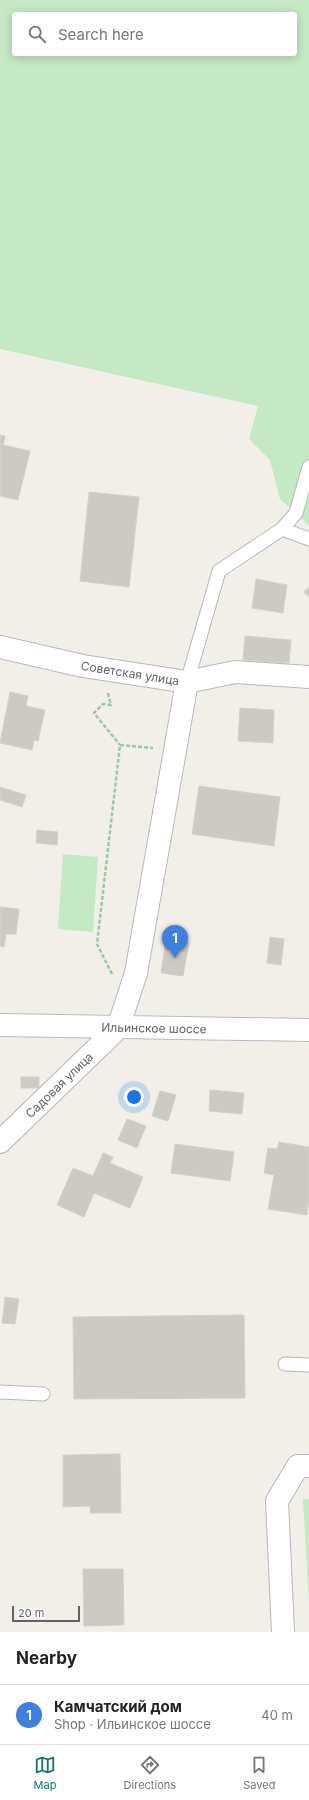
<!DOCTYPE html>
<meta charset="utf-8">
<style>
:root{--surface:#fff;--page:#f6f6f6;--text:#222;--muted:#767676;--line:#e0e0e0;--accent:#0f766e}
body{margin:0;font-family:Inter,sans-serif;background:var(--page);color:var(--text)}
.scale{position:absolute;left:12px;bottom:10px;width:68px;box-sizing:border-box;padding-left:4px;border:2px solid #5f6368;border-top:0;font-size:11px;line-height:14px;white-space:nowrap;color:#5f6368;-webkit-text-stroke:3px #fff;paint-order:stroke}
.you{position:absolute;left:134px;top:1097px;width:14px;height:14px;margin:-10px;border:3px solid #fff;border-radius:50%;background:#1a73e8;box-shadow:0 0 0 6px #1a73e833}
.badge{display:grid;place-items:center;width:26px;height:26px;border-radius:50%;background:var(--accent);color:#fff;font-size:13px;font-weight:700}
.pin{position:absolute;translate:-50% -33px;filter:drop-shadow(0 1px 2px #0008)}
.pin::after{content:'';position:absolute;top:21px;width:14px;height:12px;background:inherit;clip-path:polygon(0 0,100% 0,50% 100%)}
.list{margin:0;padding:0;list-style:none}
h2{display:flex;justify-content:space-between;align-items:center;height:52px;margin:0;padding:0 16px;font-size:17px}
h2 small{font-size:13px;font-weight:400;color:var(--muted)}
.list li{display:grid;grid-template-columns:26px 1fr auto;gap:12px;align-items:center;box-sizing:border-box;height:60px;padding:0 16px;border-top:1px solid var(--line)}
.list b{display:block;font-size:15px;white-space:nowrap}
.list p{margin:0;font-size:13px;white-space:nowrap;color:var(--muted)}
.list em{font-size:13px;font-style:normal;color:var(--muted)}
.icon{flex:none;width:22px;height:22px;fill:none;stroke:currentColor;stroke-width:2;stroke-linecap:round;stroke-linejoin:round}
.map{position:relative;flex:none;width:309px;height:1632px;overflow:hidden}
.search{position:absolute;background:var(--surface);box-shadow:0 2px 10px #0003;left:12px;right:12px;top:12px;height:44px;display:flex;align-items:center;gap:10px;box-sizing:border-box;padding:0 14px;border-radius:4px;color:var(--muted);font-size:15px}
.sheet{height:112px;background:var(--surface)}
nav{display:flex;justify-content:space-around;align-items:center;box-sizing:border-box;height:56px;border-top:1px solid var(--line);background:var(--surface);font-size:11px;color:var(--muted)}
nav a{display:grid;justify-items:center;gap:2px}
nav .on{color:var(--accent)}
.map>svg:first-child{display:block}
.green{fill:#c5e8c5;fill-rule:evenodd}
.building{fill:#cccac5;stroke:#d6d1c6}
.lines{fill:none;stroke-linecap:round;stroke-linejoin:round}
.lane-casing{stroke:#b5b8bc;stroke-width:15}
.street-casing{stroke:#b5b8bc;stroke-width:24}
.secondary-casing{stroke:#b6babf;stroke-width:24}
.path{stroke:#9cc7a9;stroke-width:2.5;stroke-dasharray:4 2;stroke-linecap:butt}
.lane{stroke:#fff;stroke-width:13}
.street{stroke:#fff;stroke-width:22}
.secondary{stroke:#fff;stroke-width:22}
.labels{text-anchor:middle;dominant-baseline:central;stroke-width:3;stroke-linejoin:round;paint-order:stroke}
.street-label{font-size:12px;fill:#5f6368;stroke:#fff}
</style>
<div class="map">
<svg width="309" height="1632" viewBox="0 0 309 1632">
<rect width="100%" height="100%" fill="#f1efe8"/>
<!-- green -->
<path class="green" d="M0,0H309V525L280,499L270,460L249,439L258,406L0,349ZM14,14H295V54H14Z
M63,854L98,857L93,932L58,929Z
M303,1499H309V1604Z"/>
<!-- building -->
<path class="building" d="M0,435L5,436L3,445L30,451L18,500L0,496Z
M89,492L139,497L129,587L80,581Z
M256,579L287,585L283,613L252,608Z
M309,587V597L304,592Z
M245,636L291,640L289,663L243,660Z
M10,692L28,696L26,706L45,710L38,741L34,740L32,750L0,743Z
M240,708L274,710L273,743L238,741Z
M199,786L280,797L274,846L192,834Z
M0,787L26,795L22,807L0,800Z
M37,830L58,832L57,845L36,843Z
M0,907L19,909L16,934H6L4,947L0,946Z
M270,937L284,939L281,965L267,963Z
M166,939L189,943L183,976L161,973Z
M21,1077H39V1088H21Z
M210,1090L244,1093L242,1114L209,1111Z
M160,1091L176,1095L168,1121L152,1116Z
M127,1119L146,1126L137,1148L118,1140Z
M279,1142L309,1147V1199L307,1215L268,1209L274,1175L264,1173L268,1148L277,1149Z
M175,1144L234,1152L230,1181L171,1173Z
M103,1153L113,1157L110,1163L143,1177L130,1208L94,1193L84,1217L57,1205L73,1168L93,1176Z
M5,1297L19,1299L15,1324L2,1323Z
M244,1315L245,1398L74,1399L73,1317Z
M120,1454L121,1513H90V1506L63,1507V1455Z
M83,1569H123L124,1625L84,1626Z"/>
<g class="lines">
<defs>
<path id="lane" d="M282,529L296,513L309,467
M187,682L219,571L282,529L309,539
M285,1364L309,1365
M0,1392L43,1394"/>
<path id="street" d="M0,647L83,666L187,682L235,672L309,677
M0,1142L118,1028L136,973L187,682
M283,1632L277,1501L298,1466H309"/>
<path id="secondary" d="M0,1025L309,1030"/>
</defs>
<!-- lane casing -->
<use href="#lane" class="lane-casing"/>
<!-- street casing -->
<use href="#street" class="street-casing"/>
<!-- secondary casing -->
<use href="#secondary" class="secondary-casing"/>
<!-- path -->
<path class="path" d="M108,693L111,705L103,704L94,713L120,745
M112,974L97,944L120,745L153,748"/>
<!-- lane -->
<use href="#lane" class="lane"/>
<!-- street -->
<use href="#street" class="street"/>
<!-- secondary -->
<use href="#secondary" class="secondary"/>
</g>
<g class="labels">
<!-- street labels -->
<g class="street-label">
<text transform="translate(130 673) rotate(9)">Советская улица</text>
<text transform="translate(154 1028) rotate(1)">Ильинское шоссе</text>
<text transform="translate(59 1085) rotate(-44)">Садовая улица</text>
</g>
</g>
</svg>
<div class="scale">20 m</div>
<div class="you"></div>
<div class="pin badge" style="left:175px;top:958px;background:#3f7fe0">1</div>
<div class="search"><svg class="icon" aria-label="search" viewBox="0 0 24 24"><circle cx="10" cy="10" r="6"/><path d="M15 15l6 6"/></svg>Search here</div>
</div>
<section class="sheet">
<h2>Nearby<small></small></h2>
<ul class="list">
<li><span class="badge" style="background:#3f7fe0">1</span><div><b>Камчатский дом</b><p>Shop · Ильинское шоссе</p></div><em>40 m</em></li>
</ul>
</section>
<nav>
<a class="on"><svg class="icon" aria-label="map" viewBox="0 0 24 24"><path d="M3 6l6-2 6 2 6-2v14l-6 2-6-2-6 2zM9 4v14M15 6v14"/></svg>Map</a>
<a><svg class="icon" aria-label="directions" viewBox="0 0 24 24"><path d="M12 3l9 9-9 9-9-9zM9 14v-3h6M13 9l2 2-2 2"/></svg>Directions</a>
<a><svg class="icon" aria-label="saved" viewBox="0 0 24 24"><path d="M7 4h10v16l-5-4-5 4z"/></svg>Saved</a>
</nav>
